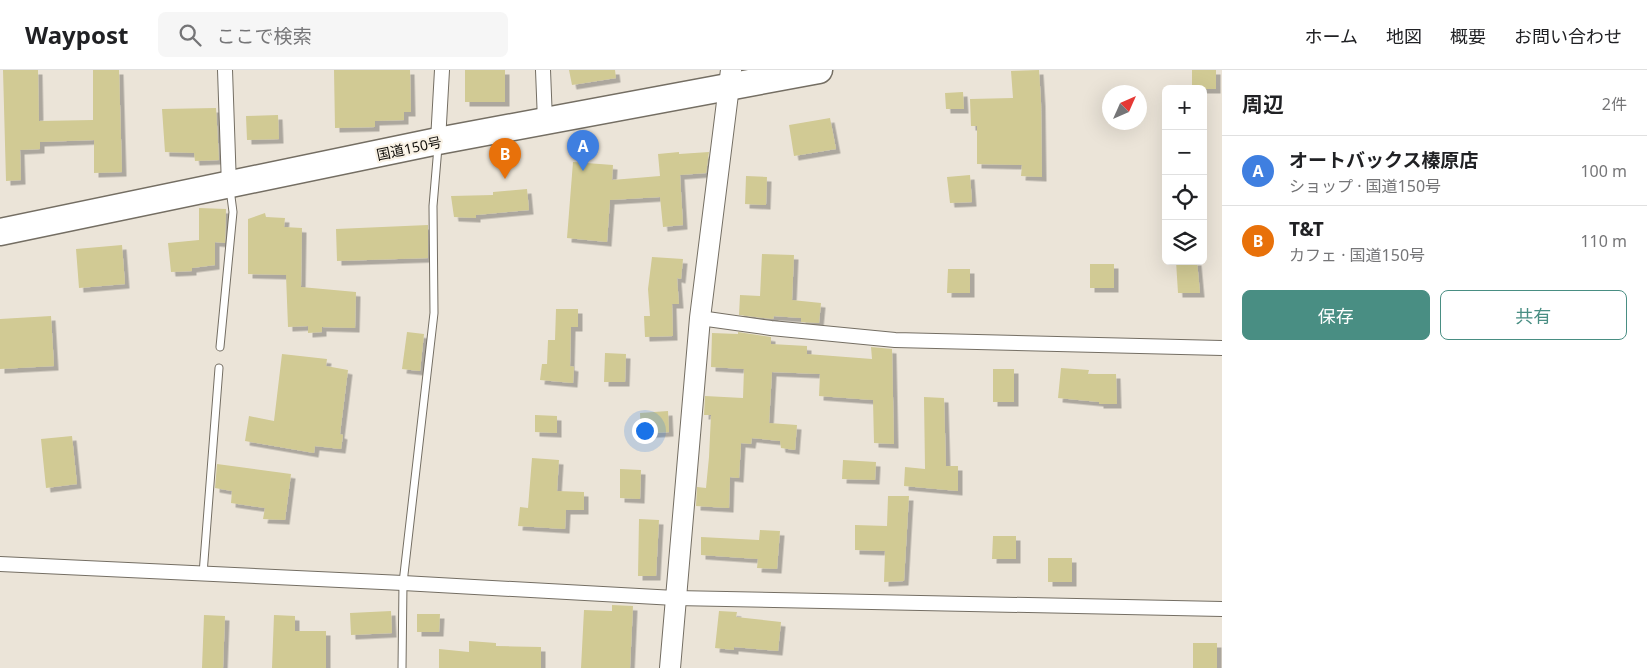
<!DOCTYPE html>
<html lang="ja">
<meta charset="utf-8">
<style>
:root{--surface:#fff;--page:#f6f6f6;--text:#202124;--muted:#757577;--line:#e0e0e0;--accent:#498e83}
body{margin:0;font-family:"Noto Sans","Noto Sans JP",sans-serif;background:var(--page);color:var(--text)}
.controls{position:absolute;right:15px;top:15px;display:grid;overflow:hidden;border-radius:8px;box-shadow:0 5px 20px #0002}
.controls button{width:45px;height:45px;display:grid;place-items:center;padding:0;border:0;border-bottom:1px solid var(--line);background:var(--surface);color:var(--text);font:25px sans-serif}
.compass{position:absolute;left:1102px;top:15px;width:45px;height:45px;border-radius:50%;background:var(--surface);box-shadow:0 5px 20px #0002;rotate:45deg}
.you{position:absolute;left:644px;top:360px;width:18px;height:18px;margin:-12px;border:4px solid #fff;border-radius:50%;background:#1a73e8;box-shadow:0 0 0 8px #1a73e833}
.badge{display:grid;place-items:center;width:32px;height:32px;border-radius:50%;background:var(--accent);color:#fff;font-size:16px;font-weight:700}
.pin{position:absolute;translate:-50% -41px;filter:drop-shadow(0 1px 2px #0008)}
.pin::after{content:'';position:absolute;top:26px;width:18px;height:15px;background:inherit;clip-path:polygon(0 0,100% 0,50% 100%)}
.list{margin:0;padding:0;list-style:none}
h2{display:flex;justify-content:space-between;align-items:center;height:65px;margin:0;padding:0 20px;font-size:21px}
h2 small{font-size:16px;font-weight:400;color:var(--muted)}
.list li{display:grid;grid-template-columns:32px 1fr auto;gap:15px;align-items:center;box-sizing:border-box;height:70px;padding:0 20px;border-top:1px solid var(--line)}
.list b{display:block;font-size:19px;white-space:nowrap}
.list p{margin:0;font-size:16px;white-space:nowrap;color:var(--muted)}
.list em{font-size:16px;font-style:normal;color:var(--muted)}
.actions{display:flex;gap:10px;padding:15px 20px}
.actions a{flex:1;padding:11px 0;border:1px solid var(--accent);border-radius:8px;text-align:center;font-size:18px;color:var(--accent)}
.actions .main{background:var(--accent);color:#fff}
.icon{flex:none;width:28px;height:28px;fill:none;stroke:currentColor;stroke-width:2;stroke-linecap:round;stroke-linejoin:round}
.map{position:relative;flex:none;width:1222px;height:598px;overflow:hidden}
header{display:flex;align-items:center;gap:30px;box-sizing:border-box;height:70px;padding:0 25px;background:var(--surface);border-bottom:1px solid var(--line)}
header strong{font-size:24px}
nav{display:flex;gap:28px;margin-inline-start:auto;font-size:18px}
.search{width:350px;height:45px;background:var(--page);display:flex;align-items:center;gap:12px;box-sizing:border-box;padding:0 18px;border-radius:8px;color:var(--muted);font-size:19px}
main{display:flex}
aside{flex:1;background:var(--surface)}
.map>svg:first-child{display:block}
.building{fill:#d1ca94;filter:url(#shadow)}
.lines{fill:none;stroke-linecap:round;stroke-linejoin:round}
.lane-casing{stroke:#746e63;stroke-width:9}
.street-casing{stroke:#746e63;stroke-width:16}
.secondary-casing{stroke:#746e63;stroke-width:22}
.highway-casing{stroke:#746e63;stroke-width:29}
.lane{stroke:#fff;stroke-width:7}
.street{stroke:#fff;stroke-width:14}
.secondary{stroke:#fff;stroke-width:20}
.highway{stroke:#fff;stroke-width:26}
.labels{text-anchor:middle;dominant-baseline:central;stroke-width:4.5;stroke-linejoin:round;paint-order:stroke}
.street-label{font-size:14px;fill:#100e0a;stroke:#f9f2e5}
</style>
<header>
<strong>Waypost</strong>
<div class="search"><svg class="icon" aria-label="search" viewBox="0 0 24 24"><circle cx="10" cy="10" r="6"/><path d="M15 15l6 6"/></svg>ここで検索</div>
<nav><a>ホーム</a><a>地図</a><a>概要</a><a>お問い合わせ</a></nav>
</header>
<main>
<div class="map">
<svg width="1222" height="598" viewBox="0 0 1222 598">
<defs>
<filter id="shadow"><feDropShadow dx="4.5" dy="4.5" stdDeviation="0" flood-color="#0004"/></filter>
</defs>
<rect width="100%" height="100%" fill="#ebe4d8"/>
<!-- building -->
<path class="building" d="M3,0H38L39,51L93,50V0H119L122,102L94,103V70L40,72V79L20,80L21,110L6,111Z
M334,0H410L411,42H404V50L375,51V57L335,58Z
M465,0H505V32H465Z
M569,0H615L616,8L572,15Z
M1039,0L1041,32L1042,107L1021,106L1022,95L977,94V56H971L970,29L1013,28L1011,1Z
M1192,0H1216V19H1192Z
M963,22L964,39H946L945,23Z
M216,38L219,90L195,91L194,83L165,82L162,39Z
M278,45L279,69L247,70L246,46Z
M830,48L836,79L794,86L789,55Z
M679,82V84L709,82L706,103L680,105L683,155L663,157L660,127L610,130L607,172L567,168L573,92L613,95L612,110L660,106L658,84Z
M970,105L972,132L950,133L947,107Z
M746,106L767,107L766,135L745,134Z
M527,119L529,140L476,145V148L454,147L451,126L493,125V122Z
M199,138L226,139L225,173L215,172V195L192,198V201L171,202L168,173L199,170Z
M265,143L266,147L285,148L284,157L302,158L301,217L356,222L355,258L322,257V262L308,263V256L288,257L286,205L248,204V149Z
M428,155V188L337,191L336,159Z
M122,175L125,214L79,218L76,179Z
M762,184L794,185L792,230L821,233L819,253L801,252V248L774,246L773,249L739,245L740,225L760,226Z
M652,187L683,189L681,209L677,208L679,234H672L673,266L645,267L644,246H650L648,219Z
M1176,191H1197L1200,223H1178Z
M1090,194H1114V218H1090Z
M948,199H970V223H947Z
M556,239H578V257H571L570,296L574,297L573,313L540,310L542,294H547L548,270H555Z
M51,246L54,296L0,299V249Z
M407,262L424,264L420,301L402,299Z
M738,262L771,267V274L807,276V284L872,289L871,277L892,279L894,374L874,373L873,330L819,326L820,304L772,302L769,353L797,355L795,380L781,378L780,371L752,368L751,374L741,373L739,408L730,407L729,438L696,436L697,417L706,418L709,387L711,345H704L705,326L743,328L744,299L711,297L712,263L738,264Z
M605,283L626,284L625,312H604Z
M282,284L327,289L326,296L348,300L340,364L343,365L341,379L315,376L314,383L245,371L249,346L274,351Z
M1061,298L1089,300L1088,304H1116L1117,334H1099V332L1058,328Z
M993,299H1014V332H993Z
M924,327L944,328L946,396H958V421L904,416L905,397L925,399Z
M668,341L669,362L641,364L640,343Z
M535,345L557,346V363L535,362Z
M72,366L77,414L46,418L41,369Z
M532,388L559,390L557,421L584,422V440H566L565,459L518,456L520,437L528,438Z
M843,390L876,392L875,410L842,409Z
M217,394L291,404L285,450L263,449L265,438L231,433L232,421L215,418Z
M620,399L641,400L640,429L620,428Z
M888,426H909L904,511L884,512L885,481L855,480V455L887,456Z
M639,449L659,450L656,506H638Z
M760,460L780,461L777,499L757,498L758,489L701,485V467L759,470Z
M993,466H1016V489H992Z
M1048,488H1072V512H1048Z
M612,535L633,536L630,598H581L584,540L612,541Z
M391,541L392,563L351,565L350,543Z
M719,541L737,542L736,547L781,552L778,581L734,577V580L715,578Z
M417,544H440L439,562H417Z
M204,545L225,546L223,598H202Z
M274,545L295,546V561H326V598H272Z
M469,571L496,573V576L541,577V598H439V579L469,582Z
M1193,573H1217V598H1193Z"/>
<g class="lines">
<defs>
<path id="lane" d="M220,277L233,142L230,119
M203,504L219,298
M402,598L403,513L434,243L433,136L438,77"/>
<path id="street" d="M225,0L229,116
M543,0L545,51
M438,71L442,0
M700,248L771,258L895,270L1222,278
M0,494L403,513L675,528L1222,539"/>
<path id="secondary" d="M670,598L700,248L731,0"/>
<path id="highway" d="M0,162L438,71L819,0"/>
</defs>
<!-- lane casing -->
<use href="#lane" class="lane-casing"/>
<!-- street casing -->
<use href="#street" class="street-casing"/>
<!-- secondary casing -->
<use href="#secondary" class="secondary-casing"/>
<!-- highway casing -->
<use href="#highway" class="highway-casing"/>
<!-- lane -->
<use href="#lane" class="lane"/>
<!-- street -->
<use href="#street" class="street"/>
<!-- secondary -->
<use href="#secondary" class="secondary"/>
<!-- highway -->
<use href="#highway" class="highway"/>
</g>
<g class="labels">
<!-- street labels -->
<g class="street-label">
<text transform="translate(409 78) rotate(-12)">国道150号</text>
</g>
</g>
</svg>
<div class="controls">
<button>+</button>
<button>−</button>
<button><svg class="icon" aria-label="locate" viewBox="0 0 24 24"><circle cx="12" cy="12" r="6"/><path d="M12 2v4M12 18v4M2 12h4M18 12h4"/></svg></button>
<button><svg class="icon" aria-label="layers" viewBox="0 0 24 24"><path d="M12 4l9 5-9 5-9-5zM3 14l9 5 9-5"/></svg></button>
</div>
<svg class="compass" viewBox="-18 -18 36 36"><path d="M0-13l5 13h-10z" fill="#e53935"/><path d="M0 13l5-13h-10z" fill="#757577"/></svg>
<div class="you"></div>
<div class="pin badge" style="left:583px;top:101px;background:#3f7fe0">A</div>
<div class="pin badge" style="left:505px;top:109px;background:#e8710a">B</div>
</div>
<aside>
<h2>周辺<small>2件</small></h2>
<ul class="list">
<li><span class="badge" style="background:#3f7fe0">A</span><div><b>オートバックス榛原店</b><p>ショップ · 国道150号</p></div><em>100 m</em></li>
<li><span class="badge" style="background:#e8710a">B</span><div><b>T&amp;T</b><p>カフェ · 国道150号</p></div><em>110 m</em></li>
</ul>
<div class="actions"><a class="main">保存</a><a>共有</a></div>
</aside>
</main>
